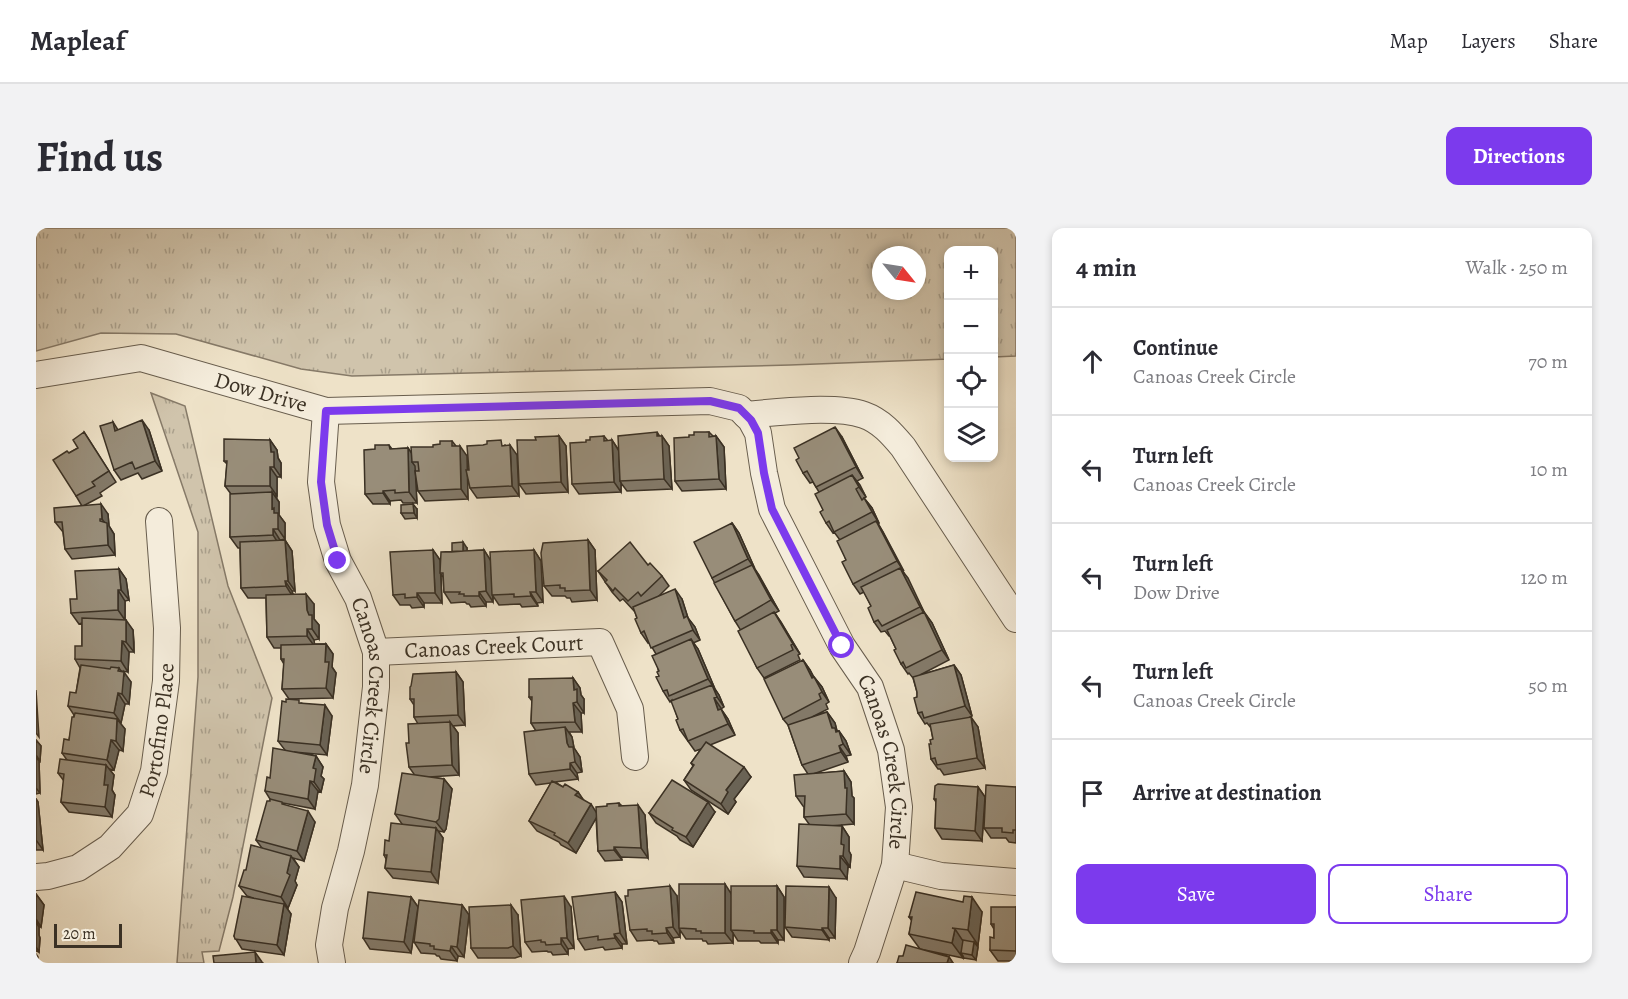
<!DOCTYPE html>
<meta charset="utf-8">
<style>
:root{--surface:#fff;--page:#f2f2f3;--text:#2b2b33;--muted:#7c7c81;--line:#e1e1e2;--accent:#7c3aed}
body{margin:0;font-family:Alegreya,serif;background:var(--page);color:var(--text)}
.controls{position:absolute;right:18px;top:18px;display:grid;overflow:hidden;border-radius:12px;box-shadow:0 3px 9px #0003}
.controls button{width:54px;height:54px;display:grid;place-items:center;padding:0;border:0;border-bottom:2px solid var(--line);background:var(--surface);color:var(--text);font:30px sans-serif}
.compass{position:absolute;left:836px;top:18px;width:54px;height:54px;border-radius:50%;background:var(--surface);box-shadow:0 3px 9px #0003;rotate:120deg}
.scale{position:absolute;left:18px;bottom:15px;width:68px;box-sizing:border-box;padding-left:6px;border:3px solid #3b3124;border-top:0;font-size:16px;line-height:21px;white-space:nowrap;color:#3b3124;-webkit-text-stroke:4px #f4ecdb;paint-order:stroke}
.stop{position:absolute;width:18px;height:18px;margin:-14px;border:4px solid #7c3aed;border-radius:50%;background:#fff}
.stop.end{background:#7c3aed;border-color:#fff;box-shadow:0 2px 6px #0008}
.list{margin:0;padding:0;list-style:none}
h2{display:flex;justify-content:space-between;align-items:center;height:78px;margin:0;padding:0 24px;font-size:26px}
h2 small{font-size:20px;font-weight:400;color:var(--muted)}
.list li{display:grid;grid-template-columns:39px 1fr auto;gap:18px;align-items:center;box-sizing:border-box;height:108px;padding:0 24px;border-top:2px solid var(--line)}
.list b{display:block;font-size:22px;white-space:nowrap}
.list p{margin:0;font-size:20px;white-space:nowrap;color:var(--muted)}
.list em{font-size:20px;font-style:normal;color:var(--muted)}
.actions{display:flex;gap:12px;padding:18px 24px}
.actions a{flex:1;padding:14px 0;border:2px solid var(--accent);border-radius:12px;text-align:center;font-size:21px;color:var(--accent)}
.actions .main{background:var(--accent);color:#fff}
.icon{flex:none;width:33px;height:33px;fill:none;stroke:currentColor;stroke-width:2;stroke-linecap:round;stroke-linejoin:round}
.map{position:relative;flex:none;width:980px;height:735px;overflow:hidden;border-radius:12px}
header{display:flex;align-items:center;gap:36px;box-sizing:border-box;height:84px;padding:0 30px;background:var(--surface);border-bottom:2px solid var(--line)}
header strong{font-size:28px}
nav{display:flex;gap:33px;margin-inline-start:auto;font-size:21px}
.intro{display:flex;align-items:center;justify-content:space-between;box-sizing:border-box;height:144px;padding:0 36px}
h1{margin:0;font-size:42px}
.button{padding:15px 27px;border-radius:12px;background:var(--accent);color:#fff;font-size:21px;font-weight:700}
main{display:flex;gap:36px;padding:0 36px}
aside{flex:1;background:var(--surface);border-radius:12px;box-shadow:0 3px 9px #0003}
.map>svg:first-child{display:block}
.grass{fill:url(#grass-tufts);stroke:#867a68;stroke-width:1.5;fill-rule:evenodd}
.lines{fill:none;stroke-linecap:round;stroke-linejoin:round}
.minor-casing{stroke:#685d4d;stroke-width:28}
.minor{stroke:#f4ecdb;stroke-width:26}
.wall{fill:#837968;stroke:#3b3124;stroke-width:1.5}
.shaded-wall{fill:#6a6355;stroke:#3b3124;stroke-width:1.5}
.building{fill:#988d79;stroke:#3b3124;stroke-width:1.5}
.route{stroke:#7c3aed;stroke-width:8}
.labels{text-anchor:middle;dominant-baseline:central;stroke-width:6;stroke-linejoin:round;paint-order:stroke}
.street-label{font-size:22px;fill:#3b3124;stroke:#f4ecdb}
</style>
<header>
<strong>Mapleaf</strong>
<nav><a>Map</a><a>Layers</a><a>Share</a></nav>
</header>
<div class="intro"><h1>Find us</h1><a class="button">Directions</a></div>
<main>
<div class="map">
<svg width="980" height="735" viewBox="0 0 980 735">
<defs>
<pattern id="grass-tufts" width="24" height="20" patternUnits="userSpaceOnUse" patternTransform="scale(1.5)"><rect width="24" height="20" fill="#d0c4ac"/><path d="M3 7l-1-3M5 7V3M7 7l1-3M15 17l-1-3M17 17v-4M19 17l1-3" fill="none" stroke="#aaa08c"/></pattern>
</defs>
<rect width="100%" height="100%" fill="#eee2c8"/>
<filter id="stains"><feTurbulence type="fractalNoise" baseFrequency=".00333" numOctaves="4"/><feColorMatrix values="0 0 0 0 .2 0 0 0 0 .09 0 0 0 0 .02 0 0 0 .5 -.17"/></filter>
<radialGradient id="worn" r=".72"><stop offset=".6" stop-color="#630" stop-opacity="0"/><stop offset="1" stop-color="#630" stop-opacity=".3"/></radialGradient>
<!-- grass -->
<path class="grass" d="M0,0H980V128L958,129L957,22H912V131L754,137L316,148L265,141L140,106L65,105L0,123ZM845,27H881V63H845Z
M115,165L149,178L192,358L236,470L197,669L183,723L166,724L168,735H141L162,449V304Z"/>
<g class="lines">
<defs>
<g id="minor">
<path id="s1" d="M0,147L105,130L290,183L674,173L703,180L715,192L722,205L728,245L736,281L806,418L834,459L855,522L863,579L859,637L831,724L826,735"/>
<path id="s2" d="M290,183L285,254L291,297L302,333L322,370L340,424V459L329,557L315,623L299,680L293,717L296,735"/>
<path d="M710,187C741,184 799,177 828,187C845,193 856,206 867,219L980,391"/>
<path id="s3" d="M340,424L564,414L594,481L599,529"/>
<path d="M859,637L905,648L980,654"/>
<path id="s4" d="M0,649L12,648L42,640L74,619L104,586L118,543L130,453L131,400L123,293"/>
</g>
</defs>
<!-- minor casing -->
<use href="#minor" class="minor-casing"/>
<!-- minor -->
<use href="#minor" class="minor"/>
</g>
<!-- wall -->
<path class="wall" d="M77,194L82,202H113L126,243L106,251L102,245L85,252L78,242Z
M48,204L80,254L64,265L66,268L49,277L72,286L73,298L78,306L79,327L36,331L29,321L27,304L19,294L46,278L40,268L33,225L42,220Z
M673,204L677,208H680L688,219L690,261L646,263L639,253L653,209L658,207Z
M523,208L530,218L532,264L490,266L483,256L500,212Z
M568,208L572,213L576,212L582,221L626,208L633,218L636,261L591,263L585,255V264L543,266L536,256L550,214L554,212Z
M806,209L827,250L821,253L830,269L828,270L836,280L843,295H842L847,304L888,384L896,395L913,432L884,447L918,437L925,447L936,488L934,489L942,499L949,540L908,547L904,541H902L895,531V516L897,511L895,500L891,495L889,496L882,485L881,464L877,450L873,445L872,446L865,436L860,421L854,408H853L849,403L845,404L838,394L835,378L828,364L824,366L817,356L804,312L798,304L797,305L790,295L783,264L777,254L774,255L767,245Z
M234,212L241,222L242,230L245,235V249H241V268H239L243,274V287L249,295V311L244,312V313L249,312L256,323L259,363H256L257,366L278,376V391L283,397V411L278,412V416H290L297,426L296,439L300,445L297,470L253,471L246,461L248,436L245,431V420H238L231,409L230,370H212L205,360L204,320H202L194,309L195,266L189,258L191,236L188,233Z
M416,213L420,218L431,228V242L469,217L481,227L483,268L441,270L434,260L431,248L432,271L389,273L382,263L379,247L381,275H367L365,272L354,273V276H337L329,266L339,221L353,217L356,221L372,220L376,226Z
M381,281V290L369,291L365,285Z
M696,295L703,305L719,341L743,383L739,385L764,426L762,427L764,432L728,450L721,440L704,401L699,393L676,350Z
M552,312L559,322L561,372L536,374L534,370H531L529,368H516L508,358Z
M431,320V323L448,322L454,332L498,322L505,333L507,374L501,375L502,378L486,379L484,376L463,377L457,368V374H450V378L435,379L433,376H431L429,374L415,375L408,364L407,349L405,346L406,375H388V379L376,380L374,377H364L357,367L397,322L404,332L405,344L416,324Z
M612,337L626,348L633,358L623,368L646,371L652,390L659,399L664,412L657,415L662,421L679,461L683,467L688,479L685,481L692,491L699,507L674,517L715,549L698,571L700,574L692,586L655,562L648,552L657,538L655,535L665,521L659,523L644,502L642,491L636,472L634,474L627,463L623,448L620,426L613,414L612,415L605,405L601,390L599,384L587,371L584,373L576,364L562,343Z
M83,341L90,351L93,372L89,373V392L97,402L98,414V424H93L92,444L85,443L95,454L93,476H89L85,495H84L89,501L87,523L83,522L78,542L73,541L78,547L76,562L79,567L76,589L33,584L25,574L28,553L22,545L31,532L26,525L33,512L38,487L32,478L40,465L44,440L39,431L46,418V395L43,396L35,385L41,371Z
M767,432L774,442L778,449L786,459L793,474L790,476L792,481L776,489L791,484L799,495L801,503H803L810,513L815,527L810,528L812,534L777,546L808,543L815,554L816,568L818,570V596L794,598H806L813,609V623L815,627L814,639L812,638L811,651L768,649L761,638L773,596L768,589V579L767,578L760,568L772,546L766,537L752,497L747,491Z
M420,444L427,454L429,497L417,498L422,505L423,547L393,549L408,551L416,561L410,601L408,604L402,603L407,610L402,655L357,650L349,640L350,631L348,627L353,613L366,596L359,586L378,546L373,539V515L382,496L378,489V477L374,471Z
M537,450L544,460L545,467L548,471V485H545L546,504H533L536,509L538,520L544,529L546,544L541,545L542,551L519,554L527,559L542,564L547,572L560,584L571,578L583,575L586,578L609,587L612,630L585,629L586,632L569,633L562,623L560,590L540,625L525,617L523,614L501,603L493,593L515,555L500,557L493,546L500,503L495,495L496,473L493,469Z
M265,475L296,488L291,527L258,524L280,528L287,539L285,548L288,551L285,564L282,563L279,581L247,575L248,577L279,594L268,633L257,630L263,639L259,653L261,657L252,680L250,679L255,686L248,727L206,721L198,708L217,670L211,668L203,658L210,642L226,620L220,612L234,573V571L229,563L234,550L249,522L242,513Z
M0,512L5,518L4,533H3L4,565L0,566Z
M942,559L949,569L946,613L906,611L899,600L900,574L898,571Z
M980,559V615L973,614L970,610H955L948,600Z
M0,571L2,574L7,622H0Z
M679,584L657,619L644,612L641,608L620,595L613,585Z
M741,658L748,669V712H742V715H725L723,713H702L697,705V715L672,716L670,713H667L666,711H650L644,702V709L637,710L638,715L623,716L621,713H618L617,712L601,713L594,702L641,668L643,690L695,664Z
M579,664L586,674L591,716H586V720L569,722L567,719L549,722L542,711Z
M0,666L8,677L5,699H3V707L4,710L3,724L0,723Z
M375,669L382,679L375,725L334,721L327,710Z
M800,670L799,710H793V712L756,709L749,699Z
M426,677L433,687L428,729L422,728L421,733L405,731L403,728H401L399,726L385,725L378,714Z
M535,679L538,720L532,721V726L517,727L515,724H512L511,723L496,724L489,714Z
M980,679V733H962L954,722L958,710V701L955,696Z
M946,684L942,717L940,716L942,719L940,732L928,730L927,728V730L884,721L913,729L917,735H861L867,728L884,721L873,706L876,693L873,689Z
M482,687L485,728L479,730H442L435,720Z"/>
<!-- shaded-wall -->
<path class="shaded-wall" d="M106,192L113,202L126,243L119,233Z
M799,199L806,209L827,250L820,239Z
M621,204L626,212V208L633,218L636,261L628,251Z
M523,208L530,218L532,264L525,254Z
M680,208L688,219L690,261L683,251Z
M234,212L241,222L242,230L245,235V249L238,239L235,224Z
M576,212L583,223L584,253L585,255V264L578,254Z
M474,217L481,227L483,268L476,258Z
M424,218L431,228L432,271L425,261Z
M372,220L379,230L376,234L379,238L381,275L373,264Z
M234,239L241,249V268L234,258Z
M816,247L824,257L830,269L823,259Z
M347,263L354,273V276L347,265Z
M236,264L243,274V287L249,295V311L242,301L236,281Z
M828,270L836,280L843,295L836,284Z
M65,276L72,286L73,298L78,306L79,327L72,317L71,298L66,291Z
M377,276L381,281V290L378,285Z
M840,293L847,304L868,343L861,333Z
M696,295L703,305L719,341L712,331Z
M237,301L244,312V318L237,307Z
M249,312L256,323L259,363L252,353Z
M552,312L559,322L561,372L554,362Z
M427,314L431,320V331L427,326Z
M397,322L404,332L406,375L399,365Z
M448,322L455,333L457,374L450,363Z
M498,322L505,333L507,374L500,364Z
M716,337L723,347L743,383L735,372Z
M864,340L872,350L891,390L884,379Z
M83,341L90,351L93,372L85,362Z
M249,353L256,363L257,369L250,358Z
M639,361L646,371L652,390L659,399L664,412L648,390Z
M82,362L89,373V392L82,382Z
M443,364L450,374V378L443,368Z
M494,364L501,375L502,378L495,368Z
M381,365L388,375V379L381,369Z
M270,366L278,376V391L283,397V411L276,401L271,382Z
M738,384L745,394L764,426L757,416Z
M888,384L896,395L913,432L906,422Z
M90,392L97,402L98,424L90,414Z
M271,401L278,412L279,419L271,408Z
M655,411L662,421L679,461L672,451Z
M86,413L93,424L92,444L85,433Z
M290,416L297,426L296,439L300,445L297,470L290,460L289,434Z
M767,432L774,442L783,461L776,450Z
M918,437L925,447L936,488L929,478Z
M83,440L88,447V444L95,454L93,476L86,466L82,443Z
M420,444L427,454L429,497L422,487Z
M778,449L786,459L793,474L786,464Z
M537,450L544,460L545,467L548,471V485L541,474L538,462Z
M676,457L683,467L688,479L681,469Z
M0,462L3,509L0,505Z
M82,465L89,476L85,495L78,485Z
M678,470L685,480L690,492L682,482Z
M537,475L545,485L546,504L539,494Z
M289,477L296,488L291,527L284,517Z
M685,481L692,491L699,507L692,496Z
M791,484L799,495L801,503H803L810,513L815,527L796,500Z
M935,489L942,499L949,540L941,530Z
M81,491L89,501L87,523L80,513Z
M414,494L422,505L423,547L416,537Z
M529,499L536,509L538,520L544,529L546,544L539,534L531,515Z
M0,512L5,518L4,533L0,527Z
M75,512L83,522L78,542L71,532Z
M803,518L810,528L812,534L805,524Z
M280,528L287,539L285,548L288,551L285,564L278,554L277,540Z
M0,529L3,533L4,565L0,560Z
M534,535L541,545L542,551L534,541Z
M70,537L78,547L76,562L79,567L76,589L69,579L68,557Z
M708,539L715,549L698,571L700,574L692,586L685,576L690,562Z
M808,543L815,554L816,568L818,570V596L810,586Z
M408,551L416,561L410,601L408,604L400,594Z
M274,553L282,563L279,581L272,571Z
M942,559L949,569L946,613L939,603Z
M542,564L549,574L539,567Z
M0,571L2,574L7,622L0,612Z
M672,574L679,584L657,619L650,609Z
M555,576L562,587L540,625L532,615Z
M602,577L609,587L612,630L605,620Z
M272,583L279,594L268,633L261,623Z
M806,598L813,609V623L815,627L814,639L807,628L805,616Z
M400,600L407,610L402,655L395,644Z
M578,619L585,629L586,632L578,622Z
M255,628L263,639L259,653L261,657L252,680L245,669Z
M804,628L812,638L811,651L804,641Z
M689,656L696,667L695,702L697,705V715L689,705Z
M634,658L641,668L644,709L637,699Z
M741,658L748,669V712L741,702Z
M793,659L800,670L799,710L792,700Z
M579,664L586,674L591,716L584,705Z
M0,666L8,677L5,699L0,691Z
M528,668L535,679L538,720L531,710Z
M375,669L382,679L375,725L368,714Z
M936,669L946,684L942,717L932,702Z
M248,676L255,686L248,727L241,717Z
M426,677L433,687L428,729L421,719Z
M475,677L482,687L485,728L477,718Z
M0,694L3,699V707L4,710L3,724L0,719Z
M630,700L637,710L638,715L631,705Z
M786,700L793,710V712L786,702Z
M919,701L929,716L925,725L927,728V730L916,715Z
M735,702L742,712V715L735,705Z
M578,706L586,716V720L579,710Z
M525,710L532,721V726L525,716Z
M938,714L942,719L940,732L936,727Z
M415,718L422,728L421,733L414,723Z
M219,724L226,734L227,735H220Z
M0,726L2,729V735H0Z
M913,729L917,735H911Z"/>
<!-- building -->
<path class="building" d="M106,192L119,233L99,241L96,234L78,242L64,198L77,194L79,203Z
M799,199L820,239L780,259L771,243L767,245L760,232L763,230L758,220Z
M48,204L73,243L56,254L59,258L40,268L17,232L31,223L33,225L42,220L37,212Z
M621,204V208H626L628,251L584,253L582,208Z
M658,204H673V209L680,208L683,251L639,253L638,210L653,209V207H658Z
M523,208L525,254L483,256L481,212H500L499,209Z
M568,208V213L576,212L578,254L536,256L534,215L550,214V212H554V209Z
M188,211L234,212L235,224H238V239H234V258H189L191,233H188Z
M465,212L466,218L474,217L476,258L434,260L430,242H433L431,218L447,217L451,216V213Z
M404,213H416V218H424L425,261L382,263L379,243H383L382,234H376L375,219H397V217L404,216Z
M339,217H353L354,221L372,220L373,264L359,265V262L347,263V265L329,266L328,222L339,221Z
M816,247L823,259L820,261L826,272L828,270L836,284L798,304L793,293L790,295L784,284L787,282L779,266Z
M236,264V281L238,280V285H242V301H237V307L194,309V266Z
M65,276L66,291H64V293L71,295L72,317L29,321L26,294H19L18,280Z
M377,276L378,285H365V277Z
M840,293L861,333L817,356L806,334L810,332L801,313Z
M696,295L712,331L676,350L658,314Z
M249,312L252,353H249L250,358L205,360L204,314Z
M552,312L554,362L529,363V360H524V357L508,358L505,325L507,315Z
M427,314V323L416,324V315Z
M594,314L612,337L614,335L626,348L605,368L602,364L592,373L579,360L577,363L569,354L571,352L562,343Z
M397,322L399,365H381V369L369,370V366L357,367L354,324Z
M448,322L450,363L443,364V368H428V366H423L424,364H408L407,345H404L405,324Z
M498,322L500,364H494L495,368L478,369V366L456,367L454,324Z
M716,337L735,372L699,393L678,355Z
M864,340L884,379L846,398L842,392L838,394L832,380L835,378L825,359Z
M83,341L85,362H82V382L35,385L34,371H41L39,343Z
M639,361L648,390L651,388L657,402L615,420L608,403L605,405L599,391L601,390L597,379Z
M270,366L271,382L273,387H276V401H271V408L231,409L230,367Z
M738,384L757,416L755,417L757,422L721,440L702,403Z
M888,384L906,422L870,440L867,434L865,436L858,422L860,421L851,402Z
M46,390L90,392V414L86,413L85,433L39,431V418H46Z
M655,411L672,451L633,468L631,462L627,463L620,449L623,448L621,444L623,443L616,428Z
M290,416L289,434H293L290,460L246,461L248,431H245V417Z
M767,432L776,450L778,449L786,464L783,466L785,471L747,491L728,451Z
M45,437L74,441L75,439L83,440L82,443L88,444L86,466L82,465L78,485L32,478L34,464L40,465Z
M918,437L929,478L888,490L886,484L882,485L878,470L881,469V464L877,449Z
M420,444L422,487L378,489V471H374V459L375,458L377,446Z
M537,450L538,462L541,461V474L537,475L539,494L495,495L496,469H493V451Z
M676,457L681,469L678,470L682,482L685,481L692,496L652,513L647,501L644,502L640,492L642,491L635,473Z
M250,471L263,472V475L289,477L284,517L242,513L246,473L250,474Z
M791,484L796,500H799L800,504L803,503L807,516L803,518L805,524L766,537L752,497Z
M39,485L81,491L80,513L75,512L71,532L26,525L28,511L33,512L36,489H38Z
M935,489L941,530L901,537L899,530L895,531L893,516H895L894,512L897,511L894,496Z
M414,494L416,537L373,539L370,515H373L372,496Z
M529,499L531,515L533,519H537L539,534L534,535V541L493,546L488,504Z
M670,514L708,539L690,562L692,564L685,576L648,552L658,537L655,535Z
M237,520L280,528L277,540L280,541L278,554L274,553L272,571L229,563L231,549L234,550Z
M24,531L70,537L68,557H72L69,579L25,574L28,546L22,545Z
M808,543L809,560H811L810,586L768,589L769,568H760L758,547Z
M366,545L408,551L403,591L400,594L359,586Z
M636,552L672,574L650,609L636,602L637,600L613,585Z
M516,553L527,559L529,556L542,564L539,567L555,576L532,615L518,607L519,605L493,593Z
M902,556L942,559L939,603L899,600L900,571H898L899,558Z
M950,557L980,559V602H977V605L966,604V600H948Z
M234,571L246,574V576L272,583L261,623L220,612L231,573H234Z
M583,575V578L602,577L605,620L578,619V622L562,623L560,579L571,578V576Z
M355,595L400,600L395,644L349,640L351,627H348L349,612L353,613Z
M763,596L806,598L805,616L808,617L807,628H804V641L761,638Z
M215,617L255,628L251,645L254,647L245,669L203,658L208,642H210Z
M643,656H689V705H665V703H660V701L643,700Z
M634,658L637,699L630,700L631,705L616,706V703H611V701L594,702L589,668H592V662Z
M695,658H741V702H735V705H718V703L695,702Z
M750,658L793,659L792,700H786V702L749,699Z
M332,664L375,669L368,714L327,710Z
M579,664L584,705L578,706L579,710L562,712V708L542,711L536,669Z
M880,664L927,674L928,668L936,669L932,702L916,700L919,701L916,715L873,706L876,689H873Z
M206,668L248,676L241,717L199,711L198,708Z
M528,668L531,710H525V716L510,717L509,714H505V712L489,714L485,672Z
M383,672L426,677L421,719L415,718L414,723L398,721V718H394V716L378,714Z
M475,677L477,718L472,720H435L433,679Z
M955,679H980V723L954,722V709L958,710V696H955Z
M927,712L938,714L936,727L925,725Z
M870,717L913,729L911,735H861L863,728H867Z
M219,724L220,735H178L177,728Z"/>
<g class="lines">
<!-- route -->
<path class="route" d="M302,333L291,297L285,254L290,183L674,173L703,180L715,192L722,205L728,245L736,281L806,418"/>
</g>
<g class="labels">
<!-- street labels -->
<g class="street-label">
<text stroke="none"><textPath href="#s1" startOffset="231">Dow Drive</textPath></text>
<text stroke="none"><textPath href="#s3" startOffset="118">Canoas Creek Court</textPath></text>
<text stroke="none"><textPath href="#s2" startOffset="284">Canoas Creek Circle</textPath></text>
<text stroke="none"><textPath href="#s4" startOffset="212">Portofino Place</textPath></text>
<text stroke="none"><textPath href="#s1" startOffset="1102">Canoas Creek Circle</textPath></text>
</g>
</g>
<rect width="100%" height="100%" filter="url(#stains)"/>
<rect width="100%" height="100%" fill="url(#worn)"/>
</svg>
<div class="controls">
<button>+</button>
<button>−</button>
<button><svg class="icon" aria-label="locate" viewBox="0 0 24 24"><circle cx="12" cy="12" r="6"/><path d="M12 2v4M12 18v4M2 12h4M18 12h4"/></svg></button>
<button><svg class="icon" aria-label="layers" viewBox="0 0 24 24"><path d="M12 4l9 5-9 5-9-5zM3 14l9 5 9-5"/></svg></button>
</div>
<svg class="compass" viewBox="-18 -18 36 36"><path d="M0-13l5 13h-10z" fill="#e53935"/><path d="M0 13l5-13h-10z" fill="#7c7c81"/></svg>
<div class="scale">20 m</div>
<div class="stop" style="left:806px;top:418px"></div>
<div class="stop end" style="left:302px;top:333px"></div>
</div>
<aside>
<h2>4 min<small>Walk · 250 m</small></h2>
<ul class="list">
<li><svg class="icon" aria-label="ahead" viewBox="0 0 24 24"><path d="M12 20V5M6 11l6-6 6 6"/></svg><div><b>Continue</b><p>Canoas Creek Circle</p></div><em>70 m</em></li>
<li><svg class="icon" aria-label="left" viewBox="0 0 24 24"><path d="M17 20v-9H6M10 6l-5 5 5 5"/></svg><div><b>Turn left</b><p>Canoas Creek Circle</p></div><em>10 m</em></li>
<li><svg class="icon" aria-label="left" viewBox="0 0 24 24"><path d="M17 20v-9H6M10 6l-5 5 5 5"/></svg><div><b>Turn left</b><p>Dow Drive</p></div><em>120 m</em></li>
<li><svg class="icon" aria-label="left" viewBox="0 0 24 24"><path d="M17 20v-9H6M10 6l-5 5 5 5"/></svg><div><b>Turn left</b><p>Canoas Creek Circle</p></div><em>50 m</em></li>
<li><svg class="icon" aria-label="arrive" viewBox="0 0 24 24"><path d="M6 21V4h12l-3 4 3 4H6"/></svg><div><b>Arrive at destination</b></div></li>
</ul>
<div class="actions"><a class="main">Save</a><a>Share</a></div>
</aside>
</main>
